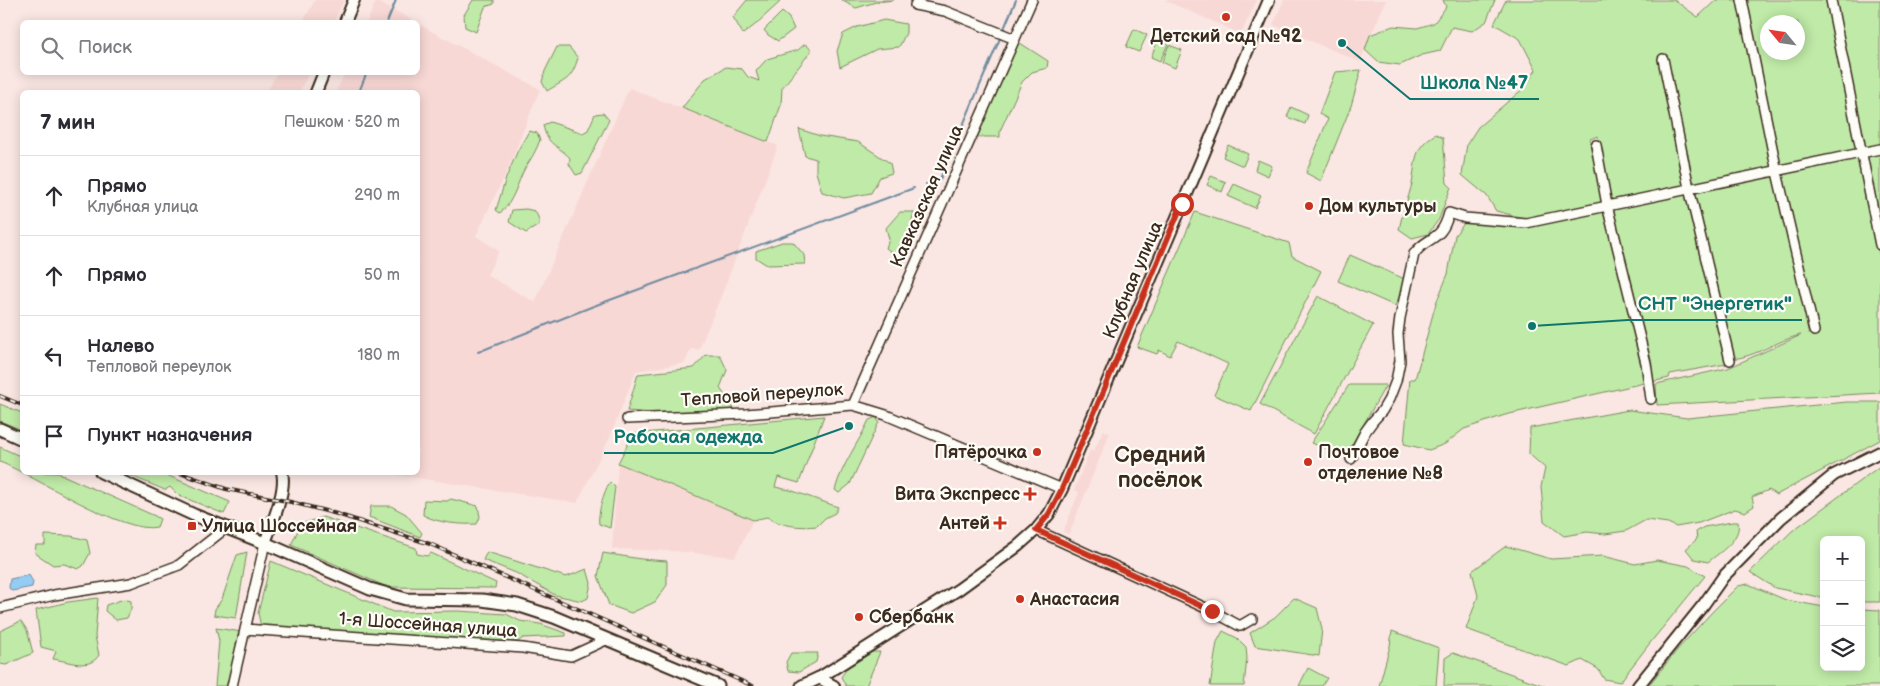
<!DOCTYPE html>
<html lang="ru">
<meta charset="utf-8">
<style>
:root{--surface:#fff;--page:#f7f7f7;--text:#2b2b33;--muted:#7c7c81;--line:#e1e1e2}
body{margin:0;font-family:"Balsamiq Sans",sans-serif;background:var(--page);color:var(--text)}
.controls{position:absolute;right:15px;bottom:15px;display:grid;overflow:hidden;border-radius:8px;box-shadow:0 2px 12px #0003}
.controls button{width:45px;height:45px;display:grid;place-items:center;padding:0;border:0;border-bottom:1px solid var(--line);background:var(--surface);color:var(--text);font:25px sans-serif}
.compass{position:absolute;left:1760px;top:15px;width:45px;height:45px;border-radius:50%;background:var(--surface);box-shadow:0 2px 12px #0003;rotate:299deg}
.stop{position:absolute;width:15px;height:15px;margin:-11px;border:4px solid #c8321e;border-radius:50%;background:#fff}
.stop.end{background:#c8321e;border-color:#fff;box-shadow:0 1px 5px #0008}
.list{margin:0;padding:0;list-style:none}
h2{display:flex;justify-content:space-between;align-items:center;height:65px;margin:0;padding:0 20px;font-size:21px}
h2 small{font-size:16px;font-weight:400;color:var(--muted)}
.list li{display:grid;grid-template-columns:32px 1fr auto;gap:15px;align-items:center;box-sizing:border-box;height:80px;padding:0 20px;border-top:1px solid var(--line)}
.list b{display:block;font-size:19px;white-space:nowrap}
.list p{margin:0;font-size:16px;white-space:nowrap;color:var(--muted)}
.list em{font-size:16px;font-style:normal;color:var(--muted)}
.icon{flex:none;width:28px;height:28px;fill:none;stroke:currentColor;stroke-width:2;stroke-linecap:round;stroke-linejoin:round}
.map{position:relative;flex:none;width:1880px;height:686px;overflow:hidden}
.search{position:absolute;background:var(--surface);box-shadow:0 2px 12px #0003;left:20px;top:20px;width:400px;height:55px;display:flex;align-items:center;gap:12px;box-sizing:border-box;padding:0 18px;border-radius:8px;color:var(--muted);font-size:19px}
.panel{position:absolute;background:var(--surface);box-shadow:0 2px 12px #0003;left:20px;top:90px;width:400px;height:385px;border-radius:8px}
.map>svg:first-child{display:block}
.built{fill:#f8d8d5}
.green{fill:#bfeaa7;stroke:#7d8a62;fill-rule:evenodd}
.water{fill:#94ccf3;stroke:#708b9e}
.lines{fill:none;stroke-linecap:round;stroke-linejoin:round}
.stream{stroke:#708b9e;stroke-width:2}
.minor-casing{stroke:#3b2a1e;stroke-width:12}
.tertiary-casing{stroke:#3b2a1e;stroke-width:14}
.secondary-casing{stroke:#3b2a1e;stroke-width:15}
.minor{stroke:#fdfcf7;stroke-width:9}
.tertiary{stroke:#fdfcf7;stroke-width:10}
.secondary{stroke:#fdfcf7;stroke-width:11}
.rail-casing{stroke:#3b2a1e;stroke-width:4}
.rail{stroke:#fdfcf7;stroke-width:2;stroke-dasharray:5.5;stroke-linecap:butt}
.route{stroke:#c8321e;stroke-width:6}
.poi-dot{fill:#c8321e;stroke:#fdfcf7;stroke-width:2}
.labels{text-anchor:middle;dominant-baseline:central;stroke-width:4.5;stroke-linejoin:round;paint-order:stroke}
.poi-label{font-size:18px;font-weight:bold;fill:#3b2a1e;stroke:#fdfcf7;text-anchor:start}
.street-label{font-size:18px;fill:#3b2a1e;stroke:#fdfcf7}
.district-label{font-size:22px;font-weight:bold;fill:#3b2a1e;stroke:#fdfcf7}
.leader{fill:none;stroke:#0f766e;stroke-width:2}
.callout-dot{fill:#0f766e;stroke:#fdfcf7;stroke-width:2}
.callout-label{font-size:19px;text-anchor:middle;font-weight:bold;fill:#0f766e;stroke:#fdfcf7;stroke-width:4.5;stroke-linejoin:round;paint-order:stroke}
</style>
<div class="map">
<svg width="1880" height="686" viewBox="0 0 1880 686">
<rect width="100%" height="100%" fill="#fae7e3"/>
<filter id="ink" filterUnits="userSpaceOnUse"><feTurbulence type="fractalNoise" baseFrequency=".02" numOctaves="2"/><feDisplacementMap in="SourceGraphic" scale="10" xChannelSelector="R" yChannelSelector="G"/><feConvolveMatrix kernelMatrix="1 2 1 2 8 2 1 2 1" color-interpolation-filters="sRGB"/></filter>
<g filter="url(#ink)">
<!-- built -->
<path class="built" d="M315,0H344L334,22H303Z
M1164,0H1257L1241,34Z
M1284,0H1386L1360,62L1273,25Z
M376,1L416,22H367Z
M418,24L540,89L508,169L476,236L499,251L487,275L535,302L629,88L778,146L724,289L699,350L691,349L685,363L636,371L610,437L577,503L385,473L418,472V92H336L345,73L418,72Z
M277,73V72L309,73L299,92H267Z
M1103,430L1110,433L1069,534L1063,532L1079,492L1074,490L1090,450L1094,451Z
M618,463L753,520L735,557L673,551L612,549Z"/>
<!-- green -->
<path class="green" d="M473,0H494V4L485,7L476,32L465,27L464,15Z
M747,0H779L780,2L755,25L743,34L733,17Z
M841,0H894L876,2L856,8Z
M1443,0H1495L1486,22L1472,31L1452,27L1440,51L1422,55L1400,65L1378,62L1365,50L1370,35L1393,26L1417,28L1434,23L1446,7Z
M1506,0H1674L1698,17L1716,0H1737L1773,167L1692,185L1667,57L1685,187L1610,201L1598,136L1590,139L1594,147L1603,203L1527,219L1496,211L1487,196L1462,175L1467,144L1478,127L1525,87L1536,70L1520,39L1494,24Z
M1744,0H1880V146L1779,168ZM1768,22H1798V52H1768Z
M782,12L789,18L794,29L778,41L768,35L764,30Z
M884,20L906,24V33L899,47L877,49L840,67L837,51L843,34L857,27Z
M1134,29L1147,35L1139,52L1126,47Z
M1158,40L1168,44L1160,61L1151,57Z
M1017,41L1048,61L1047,68L1032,72L1022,82L1000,131V137H975Z
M805,44L812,50L782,88L781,105L768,142L682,108L705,79L726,67L742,69L748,77L759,81L756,71L767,59L798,50Z
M1169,45L1182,50L1175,68L1162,62Z
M557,47H569L578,58C571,81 566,79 547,91L542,82L545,71Z
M1361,70L1351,106L1321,181L1306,173L1328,119L1319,114L1335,72Z
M1291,107L1308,115L1305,124L1287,117Z
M603,113L609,120L582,173L576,175L569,164L570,158C557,144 547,146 543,125L550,122L583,133L588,130L595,114Z
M799,129L820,136L858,142L890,163L892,173L880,177L871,193L844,198L822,192L816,172V159L805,156Z
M529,131L537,133L540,140C536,151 531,159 525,168C517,183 514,202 500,213L496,210L506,178L518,150Z
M1436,134L1443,138L1447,183L1451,187L1439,219L1428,234L1412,238L1399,229C1402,214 1408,199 1412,184C1416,161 1413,147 1436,134Z
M1228,145L1248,154L1243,166L1223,157Z
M1880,152V222L1867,155Z
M1859,156L1880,258V393L1657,405L1656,384L1728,368L1801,335C1777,340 1756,357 1732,359L1693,191L1774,175L1810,331L1780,173Z
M1258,160L1272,166L1268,176L1255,170Z
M1211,176L1226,182L1222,192L1207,185Z
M1234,184L1261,196L1255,208L1228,196Z
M1685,192L1719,327L1726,364L1670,374L1669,378L1651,382L1611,208Z
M526,209L535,211L539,219V225L526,233L509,222L512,210Z
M1604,210L1640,349L1644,383L1505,415L1464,429L1445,444L1429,450L1404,444L1410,379H1415L1436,303L1448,274L1455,235L1466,221L1525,227Z
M900,212H914L904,253L899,261L894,254L886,248L889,239L886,228Z
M1195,212L1289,243L1292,256L1321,271L1251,411L1214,395L1228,364L1178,341L1170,356L1159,350L1157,354L1137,347Z
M782,242H793L804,255L805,264L767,265L756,258V251Z
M1350,255L1407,280L1395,306L1338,281Z
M1318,296L1373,325L1314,434L1260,404Z
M706,355H720L727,370L720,388L734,409L678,415L627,411L638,374L694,368Z
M1349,385H1386L1346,455L1311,443Z
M1847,402H1880V440L1776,495L1769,490L1752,497L1754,506L1745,512L1735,509L1699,523L1676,527L1668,523L1646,520L1626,531L1605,534L1587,532L1564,536L1544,521L1541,487L1545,468L1529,454L1530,428L1629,410L1687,418Z
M0,404L22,413V430L0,421Z
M824,416L799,483L778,477L775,487L790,490L838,507L835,513L825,518L817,526C801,528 780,526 767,517L753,520L618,463L633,434Z
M876,417L879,422L850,484L839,493L835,490C842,464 858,444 869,420Z
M0,447L22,457V472L58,473L155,516L160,519L157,527C124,535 35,476 0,462Z
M1880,466V602H1861V540H1824V598L1775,588L1750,572L1792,531Z
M124,473H162L230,502L224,514L178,495L170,487L165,490Z
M610,482L615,487L610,528L599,524C597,515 604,490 610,482Z
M451,499L478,506L480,517L477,524C460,525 438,523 423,515L424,500L447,501Z
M371,506H391L406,514L422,533L420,537L369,517Z
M323,517L416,548L417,554L427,556L431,553L496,583L495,588L387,587L291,545L301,524Z
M1732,522H1738C1742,539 1719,553 1708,562L1694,559L1686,549L1697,539L1696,532L1704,527Z
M45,535L71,536L87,540L90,553L83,566L78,569L64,564L53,565L35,553L36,545H45Z
M1506,546L1551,559L1603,556L1635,564L1657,560L1688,566L1705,576L1650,643L1620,682L1604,679L1598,669L1582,660L1569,666L1466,629L1478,596L1472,571Z
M247,552L236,618L214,615L215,609L222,599L237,555Z
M487,552L566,577L587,569L591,583L588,598L582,601L555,595L516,573L483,560Z
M603,553L641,559L667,561V585L655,602L631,613L609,605L598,576Z
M271,561L393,612L458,611L506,614L520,621L540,624L566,633V636L523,638L518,642L261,627L258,613Z
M1748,584L1786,600L1824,607V667H1861V609L1880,610V686H1648L1678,649L1712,612L1738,586Z
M98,598L95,636L99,655C89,671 69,661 53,659L56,651L41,647L36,610L68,602Z
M1294,598L1317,608L1322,629L1319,656L1255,646L1250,633L1275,617Z
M124,599L131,601V609L127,618L116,620L105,611L106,605Z
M21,621L27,630L33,653L6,665L0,664V631Z
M216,628L242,632L227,686H215L219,641Z
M1223,631L1237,638L1246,647L1247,658L1244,686H1210L1217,642Z
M1392,631L1439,648L1436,686H1379L1390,646Z
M871,652H880L866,686H846L841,677L848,667Z
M791,653H818L816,662L799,672L788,671L786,662Z
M1453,653L1545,686H1444L1445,658Z
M1308,668L1327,678L1322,686H1299Z"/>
<!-- water -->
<path class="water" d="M29,575L33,582L32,587L12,591L9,588L10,579Z"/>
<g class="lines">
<!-- stream -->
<path class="stream" d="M387,22L396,0
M1003,31L1016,0
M359,92L367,72
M926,184L940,179L1001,36
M478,352L591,307L914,188"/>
<defs>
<path id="minor" d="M918,0L915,5L945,11L1015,39
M1742,0L1777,172L1814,331
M1831,0L1880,245
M1663,59L1689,188L1730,360
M1596,145L1607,205L1646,363L1651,399
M853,405L1032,0
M627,419L746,414L853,405L886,415L1062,489
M1351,459L1365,432L1373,421L1382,411L1389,399L1396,381L1400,361L1398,334L1400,318L1414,254C1428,235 1441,243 1449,213L1465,218L1526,223L1880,149
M1036,530L1212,611L1240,626L1252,619
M0,608L54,595L131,583L179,565L226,528
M245,629L523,648L571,656L606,640
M232,686L265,543"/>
<path id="tertiary" d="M345,22L354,0
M316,92L324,72
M265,543C271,525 287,491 282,472
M834,686L819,678L959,589L1018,546L1036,530L1049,514L1062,489L1269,0
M1638,686L1704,604L1723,577L1781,518L1834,475L1880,452"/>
<path id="secondary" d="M0,429L22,439
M101,472L194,515L265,543L370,589L406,599L482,600L517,605L554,617L718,686
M802,686L819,678"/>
</defs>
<!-- minor casing -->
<use href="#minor" class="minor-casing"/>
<!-- tertiary casing -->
<use href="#tertiary" class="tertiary-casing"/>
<!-- secondary casing -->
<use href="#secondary" class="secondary-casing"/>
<!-- minor -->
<use href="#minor" class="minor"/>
<!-- tertiary -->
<use href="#tertiary" class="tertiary"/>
<!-- secondary -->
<use href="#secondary" class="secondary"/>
<defs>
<path id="rail" d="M0,396L22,405
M177,472L226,489L291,502L337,514L430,544L753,686"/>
</defs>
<!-- rail casing -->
<use href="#rail" class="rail-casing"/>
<!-- rail -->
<use href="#rail" class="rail"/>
</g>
</g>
<g class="lines" filter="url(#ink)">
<!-- route -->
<path class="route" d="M1182,204L1062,489L1049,514L1036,530L1212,611"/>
</g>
<!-- markers -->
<g class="poi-dot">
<circle cx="1226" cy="17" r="5"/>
<circle cx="1309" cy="206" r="5"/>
<circle cx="1037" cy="452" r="5"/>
<circle cx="1308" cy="462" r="5"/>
<path d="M1027.5 486.5h5v5h5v5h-5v5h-5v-5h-5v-5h5z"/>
<path d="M997.5 515.5h5v5h5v5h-5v5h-5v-5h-5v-5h5z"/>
<rect x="187" y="521" width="10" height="10" rx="2.5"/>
<circle cx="1020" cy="599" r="5"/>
<circle cx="859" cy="617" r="5"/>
</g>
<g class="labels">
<!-- poi labels -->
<g class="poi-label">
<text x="1226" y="36" text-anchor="middle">Детский сад №92</text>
<text x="1319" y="206">Дом культуры</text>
<text x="1027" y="452" text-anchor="end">Пятёрочка</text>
<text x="1318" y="452">Почтовое<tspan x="1318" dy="21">отделение №8</tspan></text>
<text x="1020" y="494" text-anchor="end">Вита Экспресс</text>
<text x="990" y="523" text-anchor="end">Антей</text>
<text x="202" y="526">Улица Шоссейная</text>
<text x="1030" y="599">Анастасия</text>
<text x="869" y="617">Сбербанк</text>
</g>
<!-- street labels -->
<g class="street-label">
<text transform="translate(927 196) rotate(-66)">Кавказская улица</text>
<text transform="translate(1133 280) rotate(-67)">Клубная улица</text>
<text transform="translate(762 395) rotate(-4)">Тепловой переулок</text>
<text transform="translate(428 625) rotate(4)">1-я Шоссейная улица</text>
</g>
<!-- district labels -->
<g class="district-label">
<text x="1160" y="455">Средний<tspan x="1160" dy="25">посёлок</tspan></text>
</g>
</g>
<!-- callouts -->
<path class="leader" d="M1342 43L1410 99H1539M1532 326L1628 320H1802M849 426L773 453H604"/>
<g class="callout-dot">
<circle cx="1342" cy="43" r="5"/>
<circle cx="1532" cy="326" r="5"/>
<circle cx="849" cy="426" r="5"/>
</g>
<g class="callout-label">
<text x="1474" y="89">Школа №47</text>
<text x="1715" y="310">СНТ "Энергетик"</text>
<text x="688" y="443">Рабочая одежда</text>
</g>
</svg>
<div class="controls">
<button>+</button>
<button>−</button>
<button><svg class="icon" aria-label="layers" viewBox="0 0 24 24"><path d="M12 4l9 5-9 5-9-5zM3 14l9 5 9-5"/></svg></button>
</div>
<svg class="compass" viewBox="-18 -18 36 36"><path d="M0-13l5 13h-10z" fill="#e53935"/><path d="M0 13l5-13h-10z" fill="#7c7c81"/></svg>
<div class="stop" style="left:1182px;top:204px"></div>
<div class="stop end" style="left:1212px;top:611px"></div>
<div class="search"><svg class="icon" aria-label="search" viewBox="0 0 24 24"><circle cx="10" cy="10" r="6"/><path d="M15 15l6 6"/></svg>Поиск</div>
<section class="panel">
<h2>7 мин<small>Пешком · 520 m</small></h2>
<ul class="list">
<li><svg class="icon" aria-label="ahead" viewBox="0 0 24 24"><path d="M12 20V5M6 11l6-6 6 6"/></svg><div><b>Прямо</b><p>Клубная улица</p></div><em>290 m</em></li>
<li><svg class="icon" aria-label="ahead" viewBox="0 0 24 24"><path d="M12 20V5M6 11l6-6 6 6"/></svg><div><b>Прямо</b></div><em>50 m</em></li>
<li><svg class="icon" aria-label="left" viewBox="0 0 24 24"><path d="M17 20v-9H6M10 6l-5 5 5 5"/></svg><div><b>Налево</b><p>Тепловой переулок</p></div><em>180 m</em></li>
<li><svg class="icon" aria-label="arrive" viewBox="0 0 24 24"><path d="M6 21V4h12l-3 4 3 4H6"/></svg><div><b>Пункт назначения</b></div></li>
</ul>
</section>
</div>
